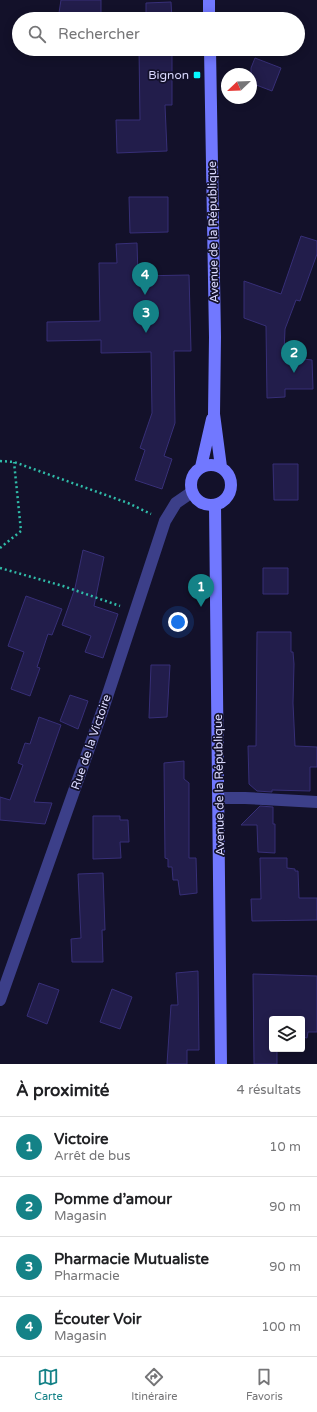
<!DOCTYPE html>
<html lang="fr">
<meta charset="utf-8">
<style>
:root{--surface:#fff;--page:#f6f6f6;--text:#202124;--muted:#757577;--line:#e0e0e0;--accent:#148287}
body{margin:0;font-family:"Varela Round",sans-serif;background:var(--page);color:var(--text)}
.controls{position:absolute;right:12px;bottom:12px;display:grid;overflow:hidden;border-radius:4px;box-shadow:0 2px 10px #0003}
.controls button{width:36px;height:36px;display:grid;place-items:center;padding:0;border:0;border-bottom:1px solid var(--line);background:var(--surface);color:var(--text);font:20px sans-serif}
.compass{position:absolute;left:221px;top:68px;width:36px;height:36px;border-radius:50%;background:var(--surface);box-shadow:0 2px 10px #0003;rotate:247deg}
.you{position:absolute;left:178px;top:622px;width:14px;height:14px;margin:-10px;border:3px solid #fff;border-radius:50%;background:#1a73e8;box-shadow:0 0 0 6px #1a73e833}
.badge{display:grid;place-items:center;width:26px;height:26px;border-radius:50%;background:var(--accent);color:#fff;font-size:13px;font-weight:700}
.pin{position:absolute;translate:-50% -33px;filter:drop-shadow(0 1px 2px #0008)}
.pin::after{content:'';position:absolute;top:21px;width:14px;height:12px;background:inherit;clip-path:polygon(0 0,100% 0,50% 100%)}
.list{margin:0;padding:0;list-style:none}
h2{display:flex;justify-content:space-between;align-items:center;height:52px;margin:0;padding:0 16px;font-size:17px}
h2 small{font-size:13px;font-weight:400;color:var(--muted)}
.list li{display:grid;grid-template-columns:26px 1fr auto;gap:12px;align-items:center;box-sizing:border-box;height:60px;padding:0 16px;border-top:1px solid var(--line)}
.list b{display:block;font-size:15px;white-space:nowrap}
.list p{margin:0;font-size:13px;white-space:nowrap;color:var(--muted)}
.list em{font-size:13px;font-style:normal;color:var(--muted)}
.icon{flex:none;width:22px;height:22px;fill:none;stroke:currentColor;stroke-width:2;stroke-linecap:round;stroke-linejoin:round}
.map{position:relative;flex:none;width:317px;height:1064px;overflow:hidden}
.search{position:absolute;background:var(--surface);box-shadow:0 2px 10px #0003;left:12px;right:12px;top:12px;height:44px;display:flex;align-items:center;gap:10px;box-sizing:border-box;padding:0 14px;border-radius:22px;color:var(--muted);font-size:15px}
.sheet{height:292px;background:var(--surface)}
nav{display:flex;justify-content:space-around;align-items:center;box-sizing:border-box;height:56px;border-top:1px solid var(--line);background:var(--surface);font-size:11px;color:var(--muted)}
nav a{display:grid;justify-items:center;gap:2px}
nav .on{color:var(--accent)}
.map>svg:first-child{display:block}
.building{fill:#221d4b;stroke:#372f77}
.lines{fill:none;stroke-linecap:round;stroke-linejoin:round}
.path{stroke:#30bca9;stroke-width:2.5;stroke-dasharray:2 3;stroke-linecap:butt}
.street{stroke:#3c3f89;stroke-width:12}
.secondary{stroke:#7178ff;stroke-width:12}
.poi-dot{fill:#06f9ff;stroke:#13112a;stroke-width:1.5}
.labels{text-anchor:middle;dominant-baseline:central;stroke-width:3.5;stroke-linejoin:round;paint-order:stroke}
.poi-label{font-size:12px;fill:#dbdaff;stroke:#13112a;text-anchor:end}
.street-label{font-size:12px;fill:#dbdaff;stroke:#13112a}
</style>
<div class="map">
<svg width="317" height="1064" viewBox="0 0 317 1064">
<rect width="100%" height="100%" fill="#13112a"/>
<!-- building -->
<path class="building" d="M61,0H101V19H58Z
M171,2L172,19H146V3Z
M139,49H172V105H165L167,151L117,153L116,120H140Z
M255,58L281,68L272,91L251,83V68Z
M129,197H168V232L130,233Z
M301,236L317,241V254L300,301L296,300L285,329L284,353H303V359L312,360L313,389H285V397L267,398L266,326L244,318V281L281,294Z
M137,243L138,276L189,275L191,351H174L175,423L164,456L172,459L162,489L135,480L145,450L140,448L152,413L151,352L101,353V340L47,341V322L100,321L99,263H117L116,244Z
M273,464H298V500H274Z
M83,550L104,557L94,606L118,614L103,658L85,652L91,636L62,625L75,588Z
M263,568H288V594H263Z
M26,596L62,609L52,635L48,634L37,667L40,668L30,696L11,689L24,652L8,646Z
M257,632H291V652H293L294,664L293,703L295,746L317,747V767H310V791L272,790V792L257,791L249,784L248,746H256Z
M151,665H170L167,717L149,718Z
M70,695L88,701L78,729L60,721Z
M39,717L61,725L34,802L52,803L45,824L0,820V797L10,800L23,765L18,763L25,743L30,744Z
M184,761V779L189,783V858H196L197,893L180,895L178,880H173L172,867H168V859L165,858L164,763Z
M260,806L273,807V824H275V853L258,852L257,825H241Z
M93,816H120V820H128L129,842H120L121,858L93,859Z
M260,858H287V868L295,869V871H298L299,898H317V920L252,921L251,899H261Z
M103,873L105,930H102L103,962H72L71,939L81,938L78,874Z
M198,971L199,1050H187V1064H167L171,1005H178L176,973Z
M253,974L317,976V1032H308L307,1038L303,1037L302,1039V1019H272V1049H277V1064H254Z
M39,983L59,990L47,1024L27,1016Z
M112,989L132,997L120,1029L100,1022Z"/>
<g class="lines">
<!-- path -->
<path class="path" d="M0,461L14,462L128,503L151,514
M0,548L21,531L14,462
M0,568L63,586L120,606"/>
<!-- street -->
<path class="street" d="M219,798H245L317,802
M0,1000L103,709L165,521L176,503L192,492"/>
<!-- secondary -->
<path class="secondary" d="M209,19V0
M210,49L215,337L214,414L221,467
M191 485a20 20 0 1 1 40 0a20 20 0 1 1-40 0Z
M201,467L212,419
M215,505L221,1064"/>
</g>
<!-- markers -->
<rect class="poi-dot" x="193" y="71" width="8" height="8" rx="2"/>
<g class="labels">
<!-- poi labels -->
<g class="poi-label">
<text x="189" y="75">Bignon</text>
</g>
<!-- street labels -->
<g class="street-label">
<text transform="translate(213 232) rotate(-91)">Avenue de la République</text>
<text transform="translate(91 742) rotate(-71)">Rue de la Victoire</text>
<text transform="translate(219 785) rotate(-91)">Avenue de la République</text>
</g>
</g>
</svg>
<div class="controls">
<button><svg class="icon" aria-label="layers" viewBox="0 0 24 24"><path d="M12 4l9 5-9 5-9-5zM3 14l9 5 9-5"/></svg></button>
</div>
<svg class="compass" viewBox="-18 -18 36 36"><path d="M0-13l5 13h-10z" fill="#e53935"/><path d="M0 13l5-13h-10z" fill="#757577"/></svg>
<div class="you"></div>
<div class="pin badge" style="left:201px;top:607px">1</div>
<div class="pin badge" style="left:294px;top:373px">2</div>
<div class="pin badge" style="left:146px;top:333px">3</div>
<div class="pin badge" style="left:145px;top:295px">4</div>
<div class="search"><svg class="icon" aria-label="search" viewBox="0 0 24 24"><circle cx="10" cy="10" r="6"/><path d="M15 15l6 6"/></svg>Rechercher</div>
</div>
<section class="sheet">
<h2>À proximité<small>4 résultats</small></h2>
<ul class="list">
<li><span class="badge">1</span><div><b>Victoire</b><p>Arrêt de bus</p></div><em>10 m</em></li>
<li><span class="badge">2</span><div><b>Pomme d’amour</b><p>Magasin</p></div><em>90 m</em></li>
<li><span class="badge">3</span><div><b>Pharmacie Mutualiste</b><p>Pharmacie</p></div><em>90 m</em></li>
<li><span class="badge">4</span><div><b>Écouter Voir</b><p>Magasin</p></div><em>100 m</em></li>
</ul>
</section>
<nav>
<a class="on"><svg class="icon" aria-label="map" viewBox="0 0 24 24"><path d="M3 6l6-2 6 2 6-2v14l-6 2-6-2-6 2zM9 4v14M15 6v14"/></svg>Carte</a>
<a><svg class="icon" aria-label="directions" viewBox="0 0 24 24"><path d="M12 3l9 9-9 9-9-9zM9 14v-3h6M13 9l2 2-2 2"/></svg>Itinéraire</a>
<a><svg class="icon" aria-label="saved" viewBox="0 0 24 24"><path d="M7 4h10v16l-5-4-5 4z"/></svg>Favoris</a>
</nav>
